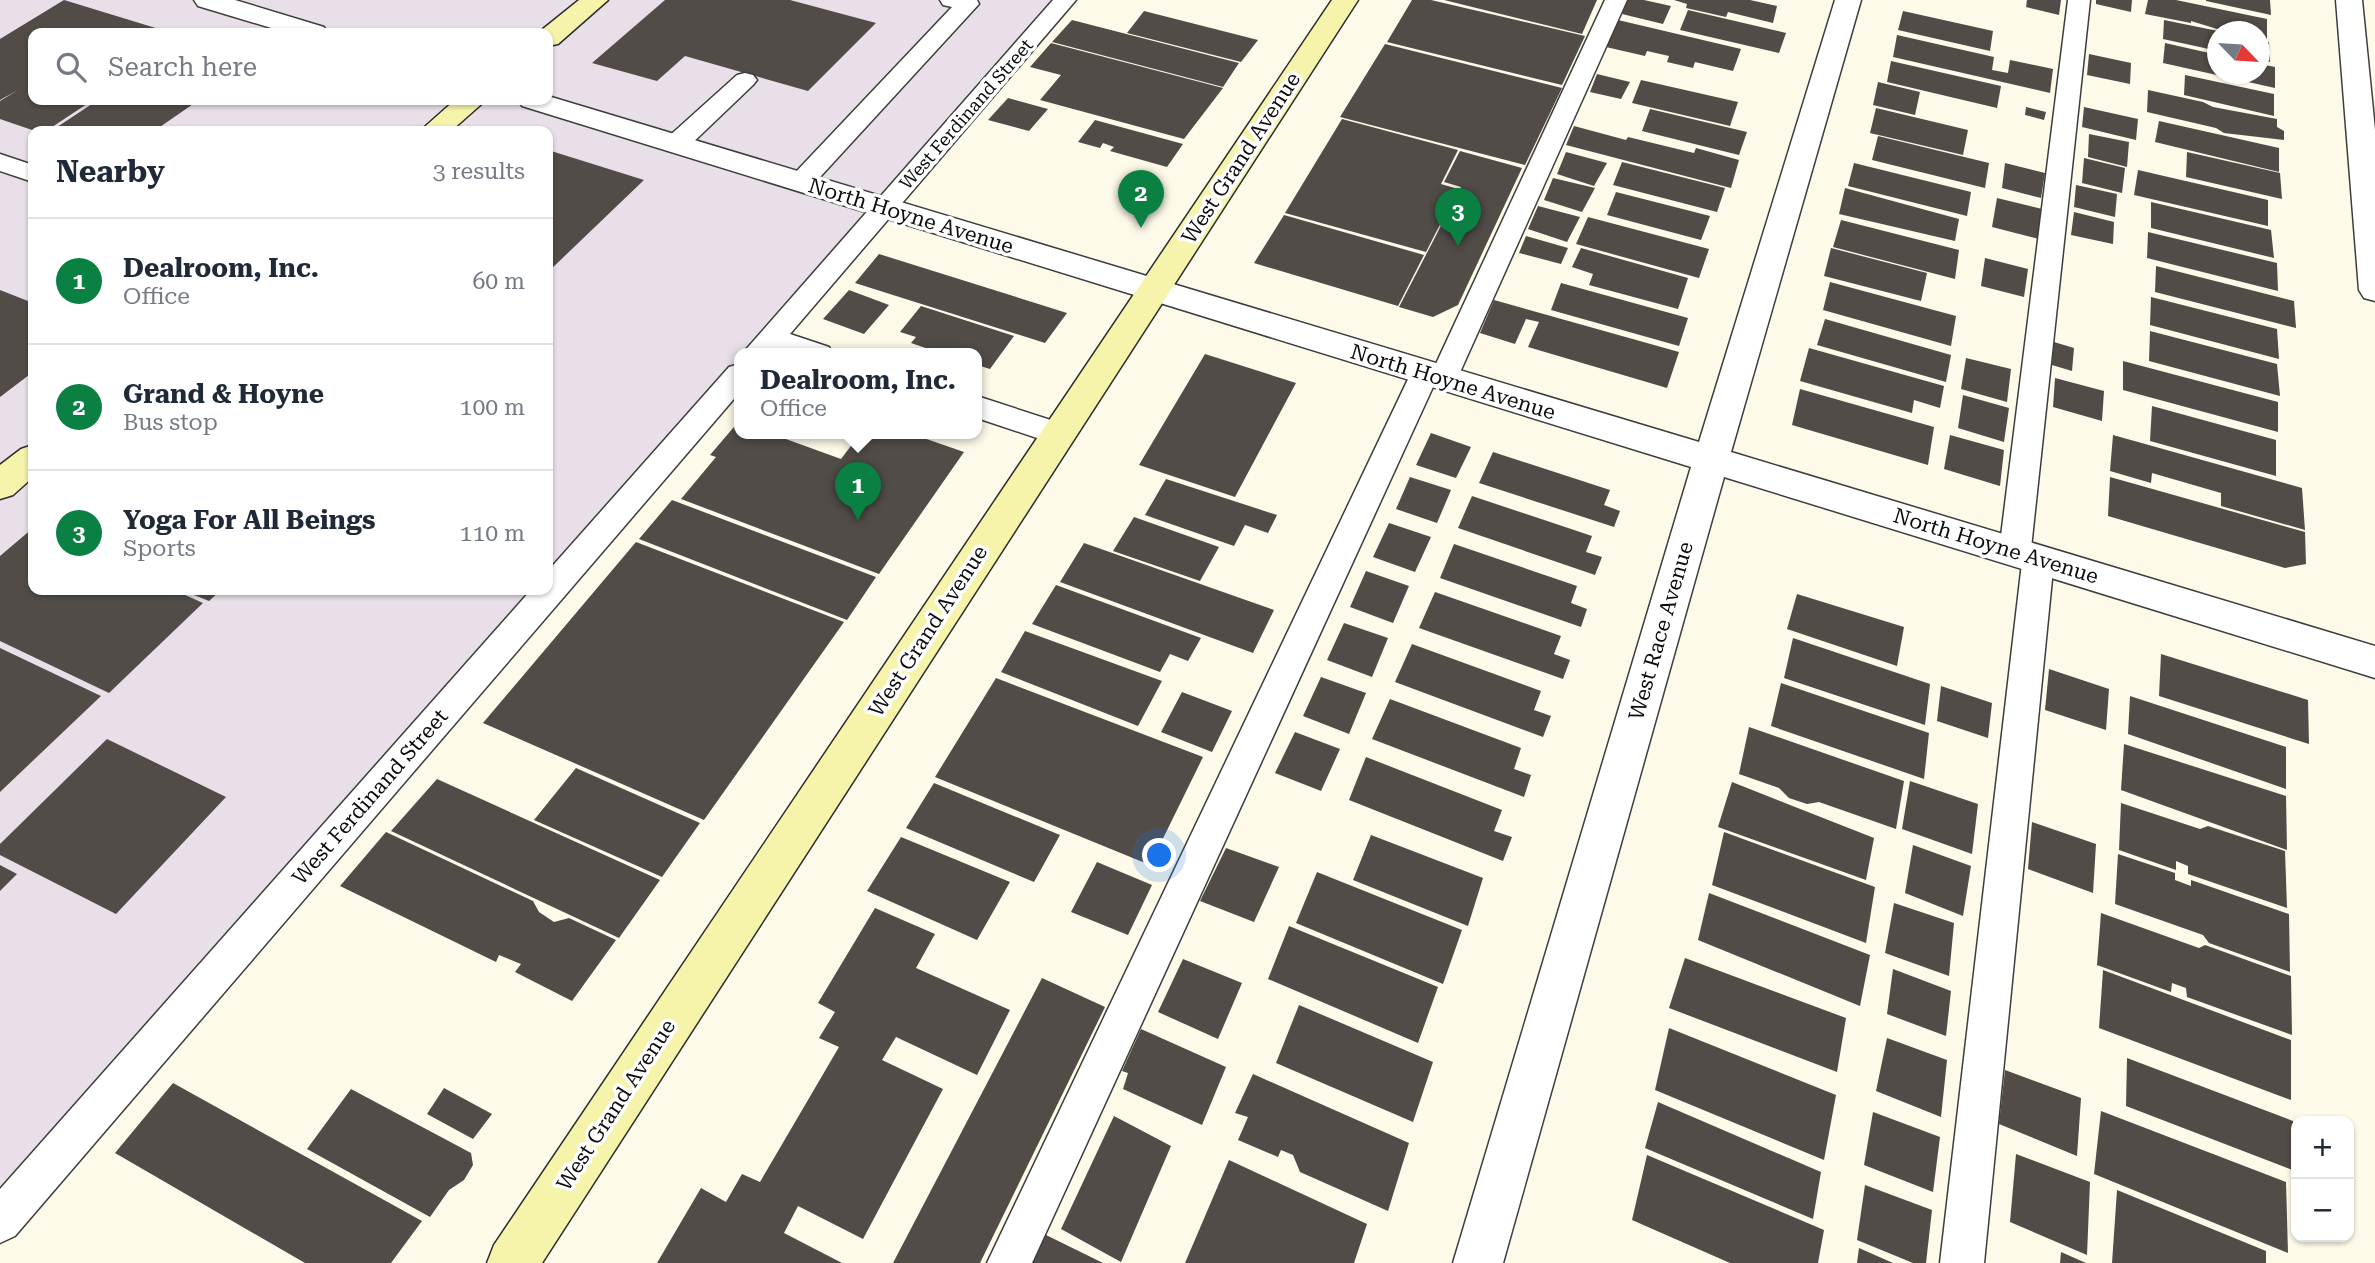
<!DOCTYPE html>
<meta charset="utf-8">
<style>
:root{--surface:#fff;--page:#f2f2f3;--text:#1f2937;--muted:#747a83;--line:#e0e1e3;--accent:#0b8043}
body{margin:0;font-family:"Roboto Serif",serif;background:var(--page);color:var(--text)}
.controls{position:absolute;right:21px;bottom:21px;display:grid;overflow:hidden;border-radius:14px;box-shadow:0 2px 5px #0004}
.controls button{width:63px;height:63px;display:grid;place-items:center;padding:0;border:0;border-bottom:2px solid var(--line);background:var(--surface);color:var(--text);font:35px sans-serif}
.compass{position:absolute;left:2207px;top:21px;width:63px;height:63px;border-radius:50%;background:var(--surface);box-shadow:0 2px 5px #0004;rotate:115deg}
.you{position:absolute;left:1160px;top:856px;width:24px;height:24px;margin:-18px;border:5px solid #fff;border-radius:50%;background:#1a73e8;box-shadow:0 0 0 10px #1a73e833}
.badge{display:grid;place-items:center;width:46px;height:46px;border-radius:50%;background:var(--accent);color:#fff;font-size:23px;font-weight:700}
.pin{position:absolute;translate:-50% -58px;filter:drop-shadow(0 2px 4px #0008)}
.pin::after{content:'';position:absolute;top:37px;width:24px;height:21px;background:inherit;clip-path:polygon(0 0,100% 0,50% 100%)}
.popup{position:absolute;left:734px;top:348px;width:248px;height:91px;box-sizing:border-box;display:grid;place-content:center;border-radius:14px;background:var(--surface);filter:drop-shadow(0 2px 5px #0005);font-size:23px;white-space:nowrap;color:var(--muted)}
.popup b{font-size:26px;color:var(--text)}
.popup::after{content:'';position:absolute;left:50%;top:100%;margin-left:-14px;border:14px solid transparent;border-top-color:var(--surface)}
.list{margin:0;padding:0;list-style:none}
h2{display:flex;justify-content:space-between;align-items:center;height:91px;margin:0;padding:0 28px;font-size:30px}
h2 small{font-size:23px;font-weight:400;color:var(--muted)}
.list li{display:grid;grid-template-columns:46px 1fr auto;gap:21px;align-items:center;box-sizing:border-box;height:126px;padding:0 28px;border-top:2px solid var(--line)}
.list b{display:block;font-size:26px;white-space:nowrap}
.list p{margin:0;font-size:23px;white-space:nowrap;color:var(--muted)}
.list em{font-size:23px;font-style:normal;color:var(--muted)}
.icon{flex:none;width:38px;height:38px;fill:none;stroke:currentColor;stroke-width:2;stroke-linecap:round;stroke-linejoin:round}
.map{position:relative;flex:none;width:2375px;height:1263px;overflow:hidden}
.search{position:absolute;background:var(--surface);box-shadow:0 2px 5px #0004;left:28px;top:28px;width:525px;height:77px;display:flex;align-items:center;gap:18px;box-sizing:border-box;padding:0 24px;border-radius:14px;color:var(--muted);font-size:26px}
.panel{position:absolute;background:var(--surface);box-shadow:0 2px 5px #0004;left:28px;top:126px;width:525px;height:469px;border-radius:14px}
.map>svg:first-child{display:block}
.industrial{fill:#e8dfe8;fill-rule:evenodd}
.building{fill:#514c48}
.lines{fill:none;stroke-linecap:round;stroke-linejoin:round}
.lane-casing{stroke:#3d3d3d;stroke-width:3}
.street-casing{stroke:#3d3d3d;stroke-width:3}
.secondary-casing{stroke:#2c2c2c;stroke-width:3}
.lane{fill:#fff;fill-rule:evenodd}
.street{fill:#fff;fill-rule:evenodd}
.secondary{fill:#f6f4ab;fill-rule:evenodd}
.labels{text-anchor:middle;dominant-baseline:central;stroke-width:7;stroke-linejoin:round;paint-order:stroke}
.far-street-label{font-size:18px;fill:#0a0a0a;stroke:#fff}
.street-label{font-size:21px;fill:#0a0a0a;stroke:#fff}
</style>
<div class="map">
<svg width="2375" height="1263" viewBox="0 0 2375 1263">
<rect width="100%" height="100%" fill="#fdfae9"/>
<!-- industrial -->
<path class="industrial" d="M0,0H1069L764,354H739V383L0,1240ZM33,33H548V100H33ZM33,131H548V590H33Z"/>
<!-- building -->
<path class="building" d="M64,0L172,33H33V100H93L46,131H35L0,119V101L18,90L0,100V39Z
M665,0H790L876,23L808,91L685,56L657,81L592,63Z
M1412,0H1431L1585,36L1562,85L1387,42Z
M1444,0H1597L1582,34Z
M1628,0H1644L1671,6L1663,24L1622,14Z
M1674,0H1750L1777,6L1773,23L1728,12L1726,17L1686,8L1687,4Z
M2027,0H2061L2059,15L2026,7Z
M2096,0H2132L2131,12L2096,4Z
M2148,0H2176L2267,19V40L2260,39V32H2227L2191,21V23L2145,14Z
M2206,0H2270L2271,15L2206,1Z
M1688,10L1786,33L1779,53L1680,30Z
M1144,11L1258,40L1241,62L1127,33Z
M1903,11L1993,31L1990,51L1898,30Z
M1072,20L1239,63L1223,87L1052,42Z
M1618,20L1741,49L1733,71L1695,62L1693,68L1667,62L1669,56L1647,51L1645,56L1606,47Z
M2164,20L2218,31V51L2163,39Z
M1897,35L1994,57L1992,70L2008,73L2010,60L2053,69L2050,93L1893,57Z
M2260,40L2269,42L2270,62L2260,60Z
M1051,43L1223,88L1184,139L1040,100L1061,75L1030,67Z
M2165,43L2218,55V74H2260V64L2275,67V88L2163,63Z
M1385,44L1562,88L1525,165L1340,117Z
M2089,54L2131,63L2130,84L2087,75Z
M1891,61L2001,86L1997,108L1887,82Z
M1597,74L1630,82L1621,99L1590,92Z
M2185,75L2274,94V116L2184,95Z
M1641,80L1738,102L1730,126L1632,103Z
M1878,82L1920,92L1915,115L1873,105Z
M2148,90L2203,102L2213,107L2277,119V127L2284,131V140L2224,133L2216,128L2147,112Z
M1008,98L1048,109L1029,131L988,120Z
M98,100H199L154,131H51Z
M2026,107L2046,112L2044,120L2025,115Z
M2084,107L2138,119L2136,140L2082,127Z
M1876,108L1968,130L1963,155L1870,133Z
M1650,109L1747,132L1739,155L1642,131Z
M1342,119L1458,150L1441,184L1458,189L1426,252L1285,213Z
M1095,120L1183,144L1167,167L1110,151L1114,147L1103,143L1100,148L1078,142Z
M2159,121L2279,148V172L2155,142Z
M1574,126L1626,140L1628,137L1694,153L1696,148L1739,160L1731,188L1566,145Z
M2089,134L2129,142L2127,167L2088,157Z
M1878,136L1989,163L1985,188L1872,160Z
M548,150L644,180L548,272Z
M1460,151L1522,168L1458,305L1433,317L1399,307L1461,187L1444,182Z
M1566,152L1607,163L1594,186L1557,174Z
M2187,152L2280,173L2282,199L2186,177Z
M2084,158L2125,168L2122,193L2082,183Z
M1622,162L1725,188L1717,212L1613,185Z
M1854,163L1971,192L1967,216L1848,186Z
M2005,163L2045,173L2041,198L2002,188Z
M2138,170L2268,200V226L2134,195Z
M1553,178L1595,188L1582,212L1544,200Z
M2076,185L2117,194L2115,217L2074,207Z
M1845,188L1959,219L1955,241L1839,214Z
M1616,192L1710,216L1701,240L1607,215Z
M1997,198L2042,209L2039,239L1992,227Z
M2151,202L2271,230L2274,258L2151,228Z
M1538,206L1580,217L1567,242L1528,229Z
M2074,212L2114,222L2113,244L2071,235Z
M1284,215L1424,255L1398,306L1254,263Z
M1588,217L1709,249L1699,278L1576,244Z
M1841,220L1959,250L1955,279L1833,247Z
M2148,232L2277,263L2278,291L2147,258Z
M1526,236L1568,248L1561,264L1519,253Z
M1581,248L1688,278L1678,309L1589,285L1593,274L1572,267Z
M1831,248L1927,273L1921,301L1824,276Z
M879,254L1067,313L1045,343L855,283Z
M1985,258L2028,269L2024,297L1981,286Z
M2156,266L2294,301L2296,328L2155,292Z
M1830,282L1956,316L1951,346L1823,310Z
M1561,283L1688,318L1679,346L1551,310Z
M0,290L33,303V372L0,397Z
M849,290L889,305L864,334L823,319Z
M2151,297L2277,329L2279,359L2150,325Z
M1494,300L1679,352L1667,388L1528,347L1539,322L1526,319L1515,344L1480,333Z
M921,306L1014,336L990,369L977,365V354H943L911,343L916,337L900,332Z
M1825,319L1951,355L1946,382L1817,345Z
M2150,331L2277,364L2280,396L2149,361Z
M2054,342L2074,348L2072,371L2052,365Z
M1809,348L1944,386L1940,408L1914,400L1912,413L1800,381Z
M1205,354L1296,383L1235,497L1139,465Z
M1966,358L2011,369L2007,402L1961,389Z
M2123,361L2278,402V432L2123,390Z
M2055,378L2104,391L2102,421L2053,407Z
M1800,389L1934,427L1928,465L1792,425Z
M1963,395L2009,408L2004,442L1958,428Z
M2152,406L2276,440V476L2150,441Z
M739,421V434H772L841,459L860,434H912L964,452L879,574L681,499L716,457L710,455Z
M1431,433L1471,447L1456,478L1416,465Z
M1950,435L2004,450L2000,486L1944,469Z
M2113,435L2302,488L2305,530L2221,506V493L2152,473L2151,483L2110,471Z
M1493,452L1610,490L1604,505L1620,511L1614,527L1479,483Z
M1410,477L1451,490L1437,523L1396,509Z
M2110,477L2305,532L2306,564L2285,568L2108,516Z
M1166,479L1277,515L1268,533L1245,525L1234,546L1145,515Z
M1472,496L1592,536L1586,552L1602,557L1595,575L1458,528Z
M672,500L876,577L847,620L639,539Z
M1134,517L1219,547L1200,581L1113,551Z
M1389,523L1431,537L1415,572L1373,557Z
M33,528V590H174L203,603L109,693L0,641V556Z
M636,542L844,622L704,820L483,723Z
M1084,543L1274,610L1253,653L1060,582Z
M1454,544L1577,586L1571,603L1587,609L1581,627L1440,578Z
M1366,571L1409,586L1393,623L1350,607Z
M1056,585L1201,638L1188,661L1170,654L1160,672L1032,624Z
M182,590H221L209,601Z
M1435,592L1561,636L1554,654L1570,660L1563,679L1419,628Z
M1797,594L1904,627L1897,666L1787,629Z
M1344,623L1388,638L1372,677L1327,660Z
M1025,631L1162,681L1138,726L1001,672Z
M1793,638L1930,684L1925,725L1784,678Z
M1412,644L1541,691L1534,710L1551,716L1543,737L1395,682Z
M0,648L101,696L0,792Z
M2161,654L2308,700L2309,744L2159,696Z
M2049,669L2109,689L2106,730L2045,710Z
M1321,677L1366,693L1349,734L1303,716Z
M996,678L1203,757L1150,865L935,777Z
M1781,683L1929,733L1924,779L1771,726Z
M1941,686L1992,703L1988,738L1937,721Z
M1182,692L1232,711L1212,752L1161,732Z
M2130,696L2286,747V789L2128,734Z
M1390,699L1521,748L1514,769L1531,775L1524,797L1372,739Z
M1749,727L1904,781L1896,829L1819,802L1807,804L1789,798L1779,788L1739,774Z
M1295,732L1340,749L1321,791L1275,773Z
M107,739L226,797L116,914L0,855V844Z
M2124,744L2286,796L2287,850L2121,790Z
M1366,757L1502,810L1494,831L1512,837L1503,861L1349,800Z
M576,768L700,823L662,877L534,820Z
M437,779L660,880L619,938L391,831Z
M1910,781L1978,804L1972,854L1902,829Z
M1732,782L1874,838L1866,880L1718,827Z
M934,783L1060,835L1034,882L906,828Z
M2121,803L2200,829L2208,826L2285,851L2287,908L2188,874V866L2176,861V870L2119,850Z
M2032,822L2096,844L2093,893L2028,869Z
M386,832L533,901L539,912L554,922L569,918L616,940L572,1001L515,972L521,964L499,955L496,962L340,886Z
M1724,832L1875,887L1866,943L1712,885Z
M1371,835L1483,878L1468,926L1353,880Z
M901,837L1010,882L977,940L867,891Z
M1913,845L1971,866L1963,916L1905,893Z
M1226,848L1279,867L1254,922L1200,901Z
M2118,854L2175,873V880L2191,886V880L2289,914L2290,972L2209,943L2203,935L2115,904Z
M1097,862L1152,885L1128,935L1071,912Z
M0,865L17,874L0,891Z
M1317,872L1462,930L1443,984L1296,923Z
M1709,893L1870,955L1860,1006L1698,940Z
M1894,903L1954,923L1949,976L1885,953Z
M875,908L935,934L916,968L1010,1010L977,1075L896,1037L882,1060L943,1089L863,1239L798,1206L784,1233L842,1263H657L701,1188L726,1202L742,1174L760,1182L839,1047L819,1038L835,1012L818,1003Z
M2101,913L2199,948L2205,945L2291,976L2292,1035L2187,997L2186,988L2172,983L2171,992L2097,965Z
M1289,926L1438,987L1418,1043L1268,979Z
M1685,958L1846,1018L1837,1072L1669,1008Z
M1183,959L1242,983L1218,1039L1158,1012Z
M1893,969L1951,991L1946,1036L1887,1014Z
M2103,970L2291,1040V1100L2099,1028Z
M1042,978L1105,1007L980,1263H893Z
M1299,1005L1433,1062L1413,1122L1276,1063Z
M1669,1028L1836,1095L1824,1160L1655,1090Z
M1141,1029L1226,1067L1202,1125L1123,1089L1128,1073L1122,1071Z
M1887,1038L1947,1060L1941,1117L1876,1091Z
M2127,1058L2293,1121L2295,1171L2126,1106Z
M2005,1070L2081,1098L2077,1156L1999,1124Z
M1253,1074L1409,1143L1388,1211L1300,1172L1293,1155L1281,1150L1278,1157L1238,1140L1248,1117L1235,1113Z
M173,1083L422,1221L391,1263H305L115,1153Z
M444,1088L492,1114L473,1139L427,1114Z
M351,1089L471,1153L473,1165L464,1180L449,1190L430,1217L307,1149Z
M1658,1102L1821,1172L1813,1219L1645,1148Z
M2101,1111L2286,1182L2288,1253L2094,1174Z
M1873,1112L1940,1137L1933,1192L1864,1165Z
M1114,1116L1171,1146L1121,1262L1061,1229Z
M2016,1154L2090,1182L2087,1255L2010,1222Z
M1647,1155L1824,1230L1818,1263H1730L1632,1220Z
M1229,1160L1367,1224L1354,1263H1185Z
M1865,1185L1932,1210L1926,1263H1913L1857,1240Z
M2117,1190L2266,1251V1263H2112Z
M1044,1234L1103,1263H1031Z
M1859,1248L1893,1263H1857Z
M2061,1252L2086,1263H2060Z"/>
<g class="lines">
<defs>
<path id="lane" d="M940,0H977L979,4L810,188H792L788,182L792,176L952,7L943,5Z
M1053,0H1076L790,334L829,347L833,354H786L776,350L773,354H742Z
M1605,0H1627L1457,379L1453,386L1443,389L1433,387L1032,1263H987L1411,373L1415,366L1425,363L1435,366Z
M2068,0H2090L2031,548L2038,546L2049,550L2054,559L1984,1263H1940L2022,563L2015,565L2004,561L1999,552Z
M745,73L753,75L757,80L753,85L685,150H667L663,144L667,138L737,75Z
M0,154L33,165V182L0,171Z
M739,364V393L15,1236L0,1243V1189L531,590H548V571L729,367Z
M977,396L1069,426L1073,434L1069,442L1058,445L977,418Z"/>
<path id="street" d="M194,0H235L324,27L328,33H288L198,6Z
M1835,0H1861L1731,452L2375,646V678L1724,477L1503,1263H1453L1691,467L522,106L518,100H548V96L1699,442Z
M2336,0H2362L2375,130V301L2364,298L2359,290Z"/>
<path id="secondary" d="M579,0H608L558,44L548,46V33H538Z
M1332,0H1358L542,1263H487L494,1245Z
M455,100H486L451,131H420Z
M33,445V477L13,495L0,499V465L21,449Z"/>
</defs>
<!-- lane casing -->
<use href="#lane" class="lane-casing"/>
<!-- street casing -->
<use href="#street" class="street-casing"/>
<!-- secondary casing -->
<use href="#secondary" class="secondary-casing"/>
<!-- lane -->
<use href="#lane" class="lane"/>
<!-- street -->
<use href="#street" class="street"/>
<!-- secondary -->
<use href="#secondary" class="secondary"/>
</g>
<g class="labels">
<!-- far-street labels -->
<g class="far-street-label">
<text transform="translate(966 114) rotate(-49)">West Ferdinand Street</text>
</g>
<!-- street labels -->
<g class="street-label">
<text transform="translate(1241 158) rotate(-57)">West Grand Avenue</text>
<text transform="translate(911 216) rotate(17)">North Hoyne Avenue</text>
<text transform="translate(1453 382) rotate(17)">North Hoyne Avenue</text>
<text transform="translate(1996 546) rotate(17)">North Hoyne Avenue</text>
<text transform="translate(928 631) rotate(-57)">West Grand Avenue</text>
<text transform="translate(1661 631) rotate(-74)">West Race Avenue</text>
<text transform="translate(370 797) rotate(-49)">West Ferdinand Street</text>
<text transform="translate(616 1105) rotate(-57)">West Grand Avenue</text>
</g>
</g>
</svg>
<div class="controls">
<button>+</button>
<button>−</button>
</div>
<svg class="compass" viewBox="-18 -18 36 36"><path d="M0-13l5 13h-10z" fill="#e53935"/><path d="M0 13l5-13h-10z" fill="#747a83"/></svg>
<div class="you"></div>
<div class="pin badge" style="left:858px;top:520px">1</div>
<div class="popup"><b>Dealroom, Inc.</b>Office</div>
<div class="pin badge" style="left:1141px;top:228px">2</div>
<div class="pin badge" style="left:1458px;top:246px">3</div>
<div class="search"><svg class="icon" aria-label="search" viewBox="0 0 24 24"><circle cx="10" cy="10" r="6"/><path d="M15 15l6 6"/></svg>Search here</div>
<section class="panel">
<h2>Nearby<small>3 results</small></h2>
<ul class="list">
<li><span class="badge">1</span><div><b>Dealroom, Inc.</b><p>Office</p></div><em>60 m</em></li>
<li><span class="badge">2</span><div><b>Grand &amp; Hoyne</b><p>Bus stop</p></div><em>100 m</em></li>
<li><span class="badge">3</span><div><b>Yoga For All Beings</b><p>Sports</p></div><em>110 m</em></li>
</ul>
</section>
</div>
